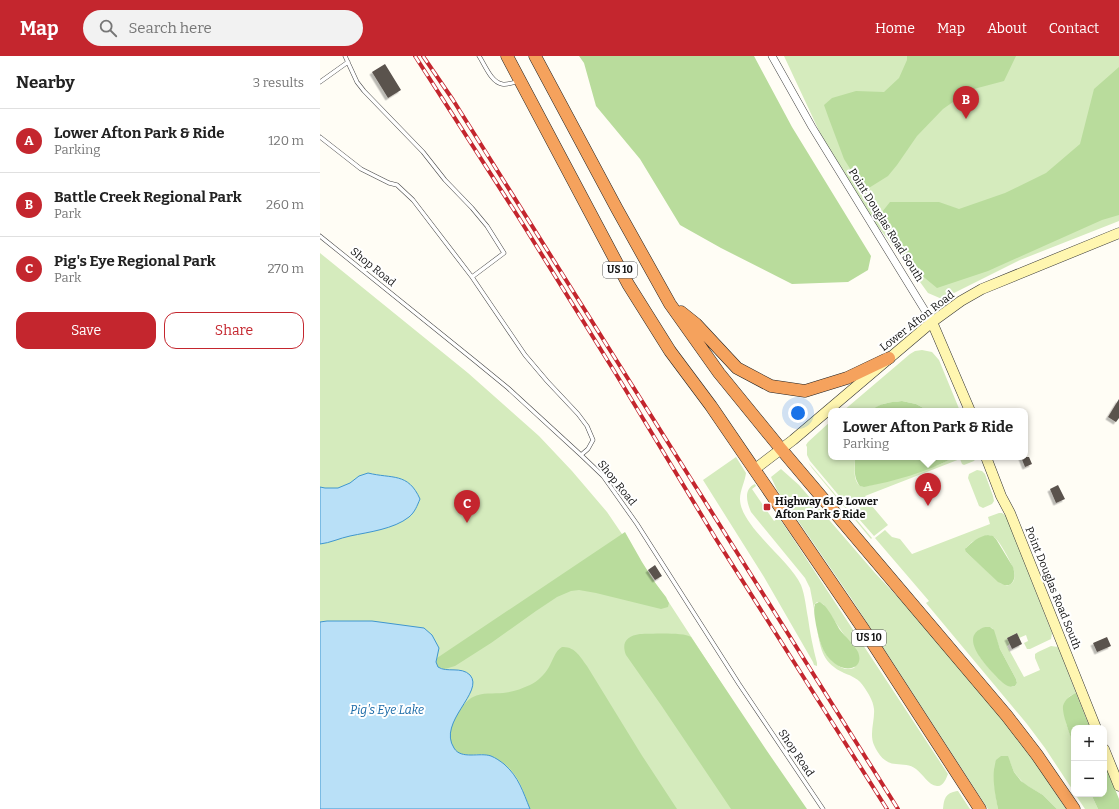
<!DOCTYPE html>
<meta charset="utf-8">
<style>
:root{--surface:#fff;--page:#f2f2f2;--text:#222;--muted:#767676;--line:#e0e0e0;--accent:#c4262e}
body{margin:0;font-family:Bitter,serif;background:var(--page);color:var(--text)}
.controls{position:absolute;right:12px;bottom:12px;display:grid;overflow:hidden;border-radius:8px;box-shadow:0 2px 10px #0003}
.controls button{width:36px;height:36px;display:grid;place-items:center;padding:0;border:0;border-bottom:1px solid var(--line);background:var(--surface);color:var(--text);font:20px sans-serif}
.you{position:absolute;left:478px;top:357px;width:14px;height:14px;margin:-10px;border:3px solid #fff;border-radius:50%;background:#1a73e8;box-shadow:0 0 0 6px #1a73e833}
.badge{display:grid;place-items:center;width:26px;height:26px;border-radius:50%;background:var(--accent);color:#fff;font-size:13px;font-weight:700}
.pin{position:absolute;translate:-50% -33px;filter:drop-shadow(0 1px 2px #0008)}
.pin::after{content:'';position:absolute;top:21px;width:14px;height:12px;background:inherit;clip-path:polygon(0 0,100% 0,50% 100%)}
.popup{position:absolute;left:508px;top:352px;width:200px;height:52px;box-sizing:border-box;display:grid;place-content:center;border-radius:8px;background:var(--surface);filter:drop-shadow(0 1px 3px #0005);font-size:13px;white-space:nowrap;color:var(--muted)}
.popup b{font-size:15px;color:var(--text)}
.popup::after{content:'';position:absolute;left:50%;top:100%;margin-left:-8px;border:8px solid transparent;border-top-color:var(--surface)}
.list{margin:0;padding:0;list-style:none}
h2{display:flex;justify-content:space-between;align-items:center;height:52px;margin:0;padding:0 16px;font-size:17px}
h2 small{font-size:13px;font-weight:400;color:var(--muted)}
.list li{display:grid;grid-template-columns:26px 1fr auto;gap:12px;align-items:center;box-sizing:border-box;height:64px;padding:0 16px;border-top:1px solid var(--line)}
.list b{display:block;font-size:15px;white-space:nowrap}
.list p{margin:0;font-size:13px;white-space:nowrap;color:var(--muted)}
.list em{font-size:13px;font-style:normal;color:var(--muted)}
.actions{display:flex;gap:8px;padding:12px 16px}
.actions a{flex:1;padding:9px 0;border:1px solid var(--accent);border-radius:12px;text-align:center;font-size:14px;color:var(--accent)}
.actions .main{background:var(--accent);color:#fff}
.icon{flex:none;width:22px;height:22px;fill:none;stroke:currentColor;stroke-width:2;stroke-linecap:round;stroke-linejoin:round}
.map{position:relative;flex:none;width:799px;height:753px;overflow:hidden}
header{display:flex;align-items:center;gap:24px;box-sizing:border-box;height:56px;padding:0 20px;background:var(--accent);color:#fff}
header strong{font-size:19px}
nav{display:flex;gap:22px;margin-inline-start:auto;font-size:14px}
.search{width:280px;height:36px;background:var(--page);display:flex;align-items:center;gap:10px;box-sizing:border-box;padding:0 14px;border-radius:22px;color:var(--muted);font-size:15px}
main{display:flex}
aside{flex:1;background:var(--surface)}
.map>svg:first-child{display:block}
.green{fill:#d5ebbd;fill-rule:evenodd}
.forest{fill:#b9dc9c}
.water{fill:#b9e0f7;stroke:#3f96cf}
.building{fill:#5a524d;filter:url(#shadow)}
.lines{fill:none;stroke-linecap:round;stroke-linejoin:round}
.lane-casing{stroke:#444;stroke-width:4.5}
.street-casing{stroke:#444;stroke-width:8}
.secondary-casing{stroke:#333;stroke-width:11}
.highway-casing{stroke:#222;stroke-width:13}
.lane{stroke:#fff;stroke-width:3.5}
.street{stroke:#fff;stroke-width:7}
.secondary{stroke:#fff6b0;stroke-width:10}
.highway{stroke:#f5a25d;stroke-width:12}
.rail-casing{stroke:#c4262e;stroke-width:4}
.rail{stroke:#fff;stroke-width:2.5;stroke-dasharray:8;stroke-linecap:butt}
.poi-dot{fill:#c4262e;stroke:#fff;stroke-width:1.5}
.labels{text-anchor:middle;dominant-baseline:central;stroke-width:4;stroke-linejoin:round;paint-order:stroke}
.shield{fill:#fff;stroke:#585858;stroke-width:1}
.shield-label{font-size:10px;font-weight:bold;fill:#111}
.street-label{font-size:11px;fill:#111;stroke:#fff}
.poi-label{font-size:11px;font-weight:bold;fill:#111;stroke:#fff;text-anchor:start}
.water-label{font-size:12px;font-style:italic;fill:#1768a6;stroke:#fff}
</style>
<header>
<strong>Map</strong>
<div class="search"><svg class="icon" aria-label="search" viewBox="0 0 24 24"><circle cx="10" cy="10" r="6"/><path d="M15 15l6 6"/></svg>Search here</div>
<nav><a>Home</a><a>Map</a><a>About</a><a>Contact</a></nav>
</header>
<main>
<aside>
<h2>Nearby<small>3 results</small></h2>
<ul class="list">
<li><span class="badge">A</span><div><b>Lower Afton Park &amp; Ride</b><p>Parking</p></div><em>120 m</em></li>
<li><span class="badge">B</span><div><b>Battle Creek Regional Park</b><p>Park</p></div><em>260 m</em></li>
<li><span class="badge">C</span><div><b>Pig's Eye Regional Park</b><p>Park</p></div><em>270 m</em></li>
</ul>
<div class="actions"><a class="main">Save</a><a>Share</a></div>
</aside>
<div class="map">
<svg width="799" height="753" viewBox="0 0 799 753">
<defs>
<filter id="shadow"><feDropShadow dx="-2.5" dy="2.5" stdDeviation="0" flood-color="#0004"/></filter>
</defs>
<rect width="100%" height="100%" fill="#fffdf5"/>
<!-- green -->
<path class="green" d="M464,0H799V165L700,204L622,243L608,237L584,204L523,126Z
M0,197L148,317L219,380L252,415L287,456L349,547L348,545L483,753H0Z
M602,294L612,296L619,304L640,355H609L596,348L582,345L572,346L563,348L557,351L551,355H523L590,298L595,295Z
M511,365V401H535C535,409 532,426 541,430C546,433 609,412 618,409C624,407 630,402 635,401C642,400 650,401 657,401L654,405L644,409L642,408L640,403L545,440L549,446L547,448L535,449L528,446L526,448L490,405L487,399V391L486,389L488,386Z
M416,401L426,417C425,426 420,434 420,443C420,470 470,504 481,529C485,539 486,552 488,562C490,577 493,592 497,607V610L494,609L493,606L444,521L383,424Z
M488,406L552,482L551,483L492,412Z
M461,413L479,429L555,517L591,555L676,655L719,712L746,753H737L723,739L704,728L694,716L690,706L686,700L675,707C673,722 675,737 678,753H668L531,542L457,434L451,421Z
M657,414L662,415L665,418L673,440L674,445L672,448L663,452L659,450L648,422L649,418Z
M435,428L436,430L432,433L454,465L459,462L472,481L628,718C626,723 623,731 617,730C608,729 603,718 596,713C590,708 583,709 576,708C565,708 558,698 554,689C549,677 555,665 554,653C553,644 548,637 544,631C539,623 532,620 524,617C503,607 501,595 497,573C501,589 503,598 516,608C522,613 527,614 534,612L539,604L538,598L535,592L527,583L516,567L503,548L497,546L494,549V553L490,532L485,522L431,456C427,447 423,433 435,428Z
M552,450L568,469L554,480L531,454L534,452Z
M679,457H682L686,460L732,577L731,583L710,593H707L704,587L708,585L706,579L699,582L697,577L687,582L690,588L687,590L704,621L720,614L715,602V598L718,596L731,590L738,591L756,637L750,640L746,645L744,648L746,667L754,690V736L725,692L707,668L606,547L609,545L555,482L565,474L572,481L580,483L592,498L670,468L668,461ZM668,479C671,480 672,480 674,481C680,485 692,508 694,515C695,519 695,524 692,527C688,531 684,529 680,527L646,496V492L652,486ZM668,571L672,572L673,574L680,593L696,623L697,627L695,630L692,631C685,625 678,620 672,615C660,604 640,575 668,571Z
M637,735H638L650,753H623C624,743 625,737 637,735Z
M755,738H771L778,753H765Z"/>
<!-- forest -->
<path class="forest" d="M259,0H434L472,71L551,200L548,214L528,226L472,228L401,192L360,169L320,103L276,50L264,7Z
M587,0H696L684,25L650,34L623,53L597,80L577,109L568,120L544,135L524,103L509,63L504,49L512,42L536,35L564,36L579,22L587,4Z
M799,11V159L782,164L668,215L617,232L588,208L558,161L570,146H619L639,153L685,137L726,117L760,88L774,33Z
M582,345L596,348L609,355H551C559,347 571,346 582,345Z
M535,401H635C607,416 575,425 544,431L540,430C533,422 535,411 535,401Z
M305,476L322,506L336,528L346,541L349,547L348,551L341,553L276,537L259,534L251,535L237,541L216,555L171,587L135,610L125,613L118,611L116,606L117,602Z
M668,479L673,480L676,483L693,511C695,518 696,525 689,529H684L678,526L646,496L645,493C652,486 659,480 668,479Z
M499,546C507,548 515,566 520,574C525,580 535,590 538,596C545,613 525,617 514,607C502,598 499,583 496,569C495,562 493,554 495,548Z
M665,571H670L674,574L680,593L696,623L697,627L695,630C692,631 689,631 686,629C681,626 676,620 672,616C662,605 639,579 665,571Z
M320,578C331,578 363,576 371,581L447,695L487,753H411L341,649L306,599C301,586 307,580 320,578Z
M242,591C255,590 261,602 267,610L321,698L357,753H210C206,743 203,731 197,722C189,709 175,699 160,698C152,698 143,701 136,695C120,681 139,648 153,641C162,636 174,638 183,637C193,636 201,633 210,629C218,625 224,619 229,611C233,604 235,595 242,591Z
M756,637L770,672H754V690C751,681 742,659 743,650C745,643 751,639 756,637Z
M681,700H688L694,716L701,725L708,730L723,739L737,753H678C675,738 671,719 676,704Z
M784,706L799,743V753H778L771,738H784Z"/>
<!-- water -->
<path class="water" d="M48,417C72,423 88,416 100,443C97,450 95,456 89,461C74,473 49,476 30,480C20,482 10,487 0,488V431L5,432H18L30,427L39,420Z
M7,565H52L104,572L112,579L119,592L116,606L118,611C127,617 141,610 150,619C165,636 117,666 134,692C141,704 160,696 171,700C176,702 180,705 184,708C199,721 203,736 210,753H0V566Z"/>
<!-- building -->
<path class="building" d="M65,8L81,34L68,42L52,16Z
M799,343V362L796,366L788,361Z
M701,401H709L712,408L705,411Z
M738,429L745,443L736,447L730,433Z
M335,509L342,520L335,524L328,514Z
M697,577L702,588L692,593L687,582Z
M787,581L791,590L777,596L773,587Z"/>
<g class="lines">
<defs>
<path id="lane" d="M25,0L37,26L44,35L103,96L125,124L152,152L167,170L184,197L152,221
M159,0C165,9 171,26 182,28C187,29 193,27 198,25
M0,26L28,6
M0,81L41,113L69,127L77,129L93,144L152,221L205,299L227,325L258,358L267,370L273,384L268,393L261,399
M0,180L155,305L188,332L261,399L283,420L317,468L419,628L503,753"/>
<path id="street" d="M452,0L492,71L612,266"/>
<path id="secondary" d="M612,266L650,355
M666,401L681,440L690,457L776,672
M435,413L473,384L612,266L641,245L662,233L799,177
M784,693L799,730"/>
<path id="highway" d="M187,0L308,228L350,295L391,350L544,574L660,753
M215,0L297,153L350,248L399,317L461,393L687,660L717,699L754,753
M361,256L376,268L417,312L451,330L485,335L527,322L569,302"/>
</defs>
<!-- lane casing -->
<use href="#lane" class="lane-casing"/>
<!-- street casing -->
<use href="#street" class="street-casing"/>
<!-- secondary casing -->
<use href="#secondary" class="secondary-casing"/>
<!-- highway casing -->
<use href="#highway" class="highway-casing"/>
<!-- lane -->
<use href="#lane" class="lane"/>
<!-- street -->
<use href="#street" class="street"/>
<!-- secondary -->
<use href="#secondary" class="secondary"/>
<!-- highway -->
<use href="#highway" class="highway"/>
<defs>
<path id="rail" d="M95,0L199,162L296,318L396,483L567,753
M103,0L133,44L578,753"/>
</defs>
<!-- rail casing -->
<use href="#rail" class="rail-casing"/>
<!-- rail -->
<use href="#rail" class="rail"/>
</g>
<!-- markers -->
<rect class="poi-dot" x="443" y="447" width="8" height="8" rx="2"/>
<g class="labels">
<!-- shield labels -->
<g class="shield">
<rect x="283" y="206" width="34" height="16" rx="3"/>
<rect x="532" y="574" width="34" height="16" rx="3"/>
</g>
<g class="shield-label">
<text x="300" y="214">US 10</text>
<text x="549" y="582">US 10</text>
</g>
<!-- street labels -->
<g class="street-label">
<text transform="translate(566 169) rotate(58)">Point Douglas Road South</text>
<text transform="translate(53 211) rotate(39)">Shop Road</text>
<text transform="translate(597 265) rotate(-38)">Lower Afton Road</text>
<text transform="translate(297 427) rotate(51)">Shop Road</text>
<text transform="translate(733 532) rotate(68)">Point Douglas Road South</text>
<text transform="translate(476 697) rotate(56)">Shop Road</text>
</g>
<!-- poi labels -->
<g class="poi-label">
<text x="455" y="445">Highway 61 &amp; Lower<tspan x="455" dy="13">Afton Park &amp; Ride</tspan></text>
</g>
<!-- water labels -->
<g class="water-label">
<text x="67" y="654">Pig's Eye Lake</text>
</g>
</g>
</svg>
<div class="controls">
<button>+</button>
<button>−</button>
</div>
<div class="you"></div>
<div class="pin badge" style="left:608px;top:450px">A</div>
<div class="popup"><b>Lower Afton Park &amp; Ride</b>Parking</div>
<div class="pin badge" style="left:646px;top:63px">B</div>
<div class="pin badge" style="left:147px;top:467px">C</div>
</div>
</main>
